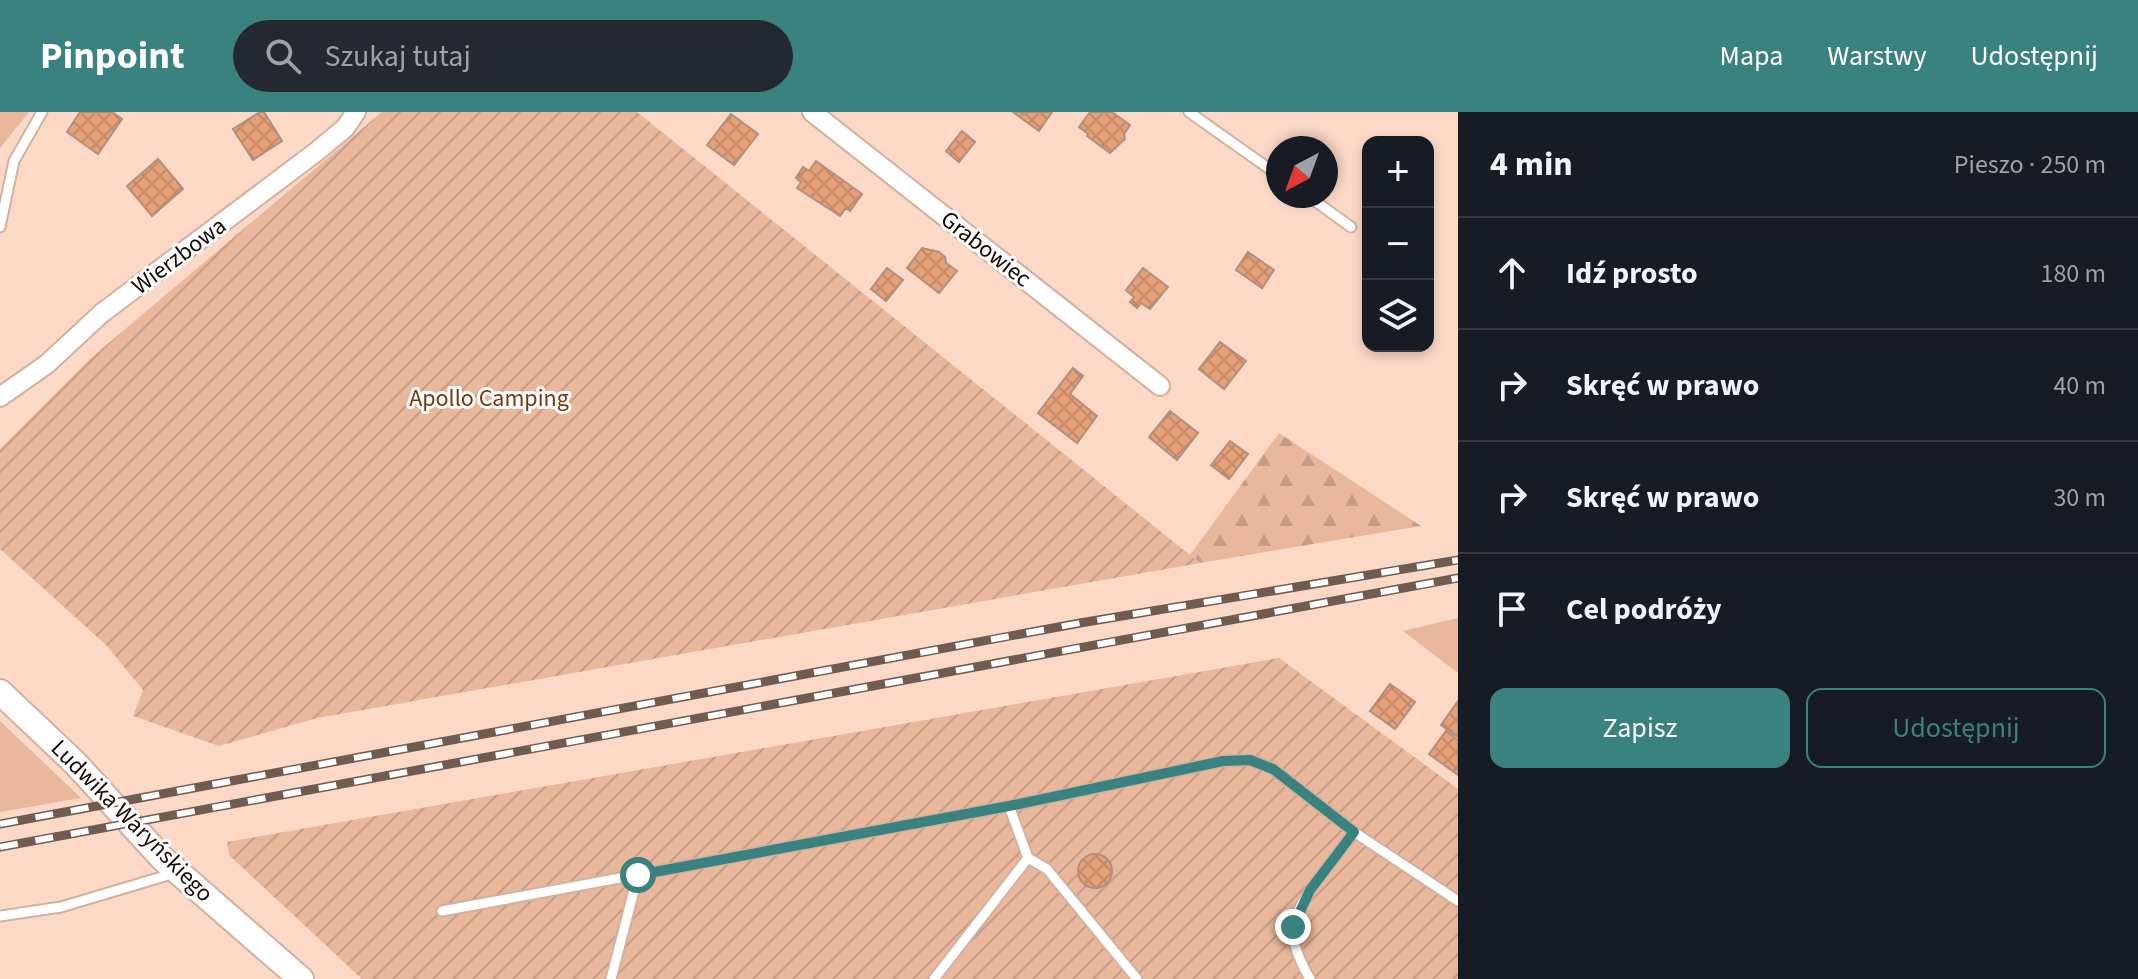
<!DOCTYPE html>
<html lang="pl">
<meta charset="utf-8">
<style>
:root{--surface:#171b24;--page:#242831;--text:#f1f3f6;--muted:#9ea1a6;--line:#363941;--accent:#3a827f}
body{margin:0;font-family:"Source Sans 3",sans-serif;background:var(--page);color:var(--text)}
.controls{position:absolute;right:24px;top:24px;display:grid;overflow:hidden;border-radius:16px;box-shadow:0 4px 12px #0003}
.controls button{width:72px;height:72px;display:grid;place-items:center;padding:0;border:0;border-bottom:2px solid var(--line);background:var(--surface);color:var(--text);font:40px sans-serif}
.compass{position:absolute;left:1266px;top:24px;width:72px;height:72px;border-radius:50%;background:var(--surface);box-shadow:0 4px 12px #0003;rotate:221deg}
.stop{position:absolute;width:24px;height:24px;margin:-18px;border:6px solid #3a827f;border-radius:50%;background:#fff}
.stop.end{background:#3a827f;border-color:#fff;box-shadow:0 2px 8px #0008}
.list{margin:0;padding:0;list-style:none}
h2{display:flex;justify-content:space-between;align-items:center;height:104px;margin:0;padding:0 32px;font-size:34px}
h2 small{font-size:26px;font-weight:400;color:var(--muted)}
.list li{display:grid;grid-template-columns:52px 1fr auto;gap:24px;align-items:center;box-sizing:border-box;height:112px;padding:0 32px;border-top:2px solid var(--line)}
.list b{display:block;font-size:30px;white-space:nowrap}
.list em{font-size:26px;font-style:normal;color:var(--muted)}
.actions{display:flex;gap:16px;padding:24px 32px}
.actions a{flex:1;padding:18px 0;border:2px solid var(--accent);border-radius:16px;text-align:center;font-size:28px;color:var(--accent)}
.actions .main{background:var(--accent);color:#fff}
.icon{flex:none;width:44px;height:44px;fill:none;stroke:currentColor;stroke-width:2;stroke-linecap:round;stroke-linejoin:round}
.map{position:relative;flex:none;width:1458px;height:867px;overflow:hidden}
header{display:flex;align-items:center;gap:48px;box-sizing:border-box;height:112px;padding:0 40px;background:var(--accent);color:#fff}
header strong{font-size:38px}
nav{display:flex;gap:44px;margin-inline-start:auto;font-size:28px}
.search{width:560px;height:72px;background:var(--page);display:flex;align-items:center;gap:20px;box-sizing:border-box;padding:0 28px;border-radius:44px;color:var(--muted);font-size:30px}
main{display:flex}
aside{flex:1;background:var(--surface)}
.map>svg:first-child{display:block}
.grass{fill:#e9b79c}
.forest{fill:url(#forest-firs)}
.garden{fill:url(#garden-furrows)}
.building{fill:url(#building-cross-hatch);stroke:#af907e;stroke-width:2}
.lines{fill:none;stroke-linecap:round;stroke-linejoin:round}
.service-casing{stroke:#d2b19f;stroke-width:13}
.minor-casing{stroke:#d2b19f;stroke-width:22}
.tertiary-casing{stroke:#d2b19f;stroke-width:28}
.service{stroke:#fff;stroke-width:9}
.minor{stroke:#fff;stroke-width:18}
.tertiary{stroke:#fff;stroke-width:24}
.rail-casing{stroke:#705b51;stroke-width:9}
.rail{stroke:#fff;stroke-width:6;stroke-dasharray:18;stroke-linecap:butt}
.route{stroke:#3a827f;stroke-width:10}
.labels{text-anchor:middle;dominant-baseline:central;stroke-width:6;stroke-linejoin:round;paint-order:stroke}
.street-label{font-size:24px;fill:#150a05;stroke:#fff}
.park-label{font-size:24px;fill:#78380b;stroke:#fff}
</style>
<header>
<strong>Pinpoint</strong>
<div class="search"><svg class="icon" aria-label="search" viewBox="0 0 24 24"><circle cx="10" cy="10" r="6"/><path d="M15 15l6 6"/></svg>Szukaj tutaj</div>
<nav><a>Mapa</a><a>Warstwy</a><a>Udostępnij</a></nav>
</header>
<main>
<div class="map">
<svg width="1458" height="867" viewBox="0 0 1458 867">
<defs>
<pattern id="forest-firs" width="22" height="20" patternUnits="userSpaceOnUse" patternTransform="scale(2)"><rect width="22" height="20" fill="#e9b79c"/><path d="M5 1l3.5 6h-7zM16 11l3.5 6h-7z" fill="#c79c85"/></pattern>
<pattern id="garden-furrows" width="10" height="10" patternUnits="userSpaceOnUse" patternTransform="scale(2)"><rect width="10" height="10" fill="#e9b79c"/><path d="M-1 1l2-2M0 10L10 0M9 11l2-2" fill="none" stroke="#c79c85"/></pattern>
<pattern id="building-cross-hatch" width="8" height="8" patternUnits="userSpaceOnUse" patternTransform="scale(2)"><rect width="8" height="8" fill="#e6a078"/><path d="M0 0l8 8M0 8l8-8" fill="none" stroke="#c48866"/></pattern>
</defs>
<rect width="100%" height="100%" fill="#fcd9c7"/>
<!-- grass -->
<path class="grass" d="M0,0H29L0,36Z
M1458,506V561L1403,519Z
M0,609L81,686L0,700Z"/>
<!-- forest -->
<path class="forest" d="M1279,321L1421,414L1200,451L1190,443Z"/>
<!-- garden -->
<path class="garden" d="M382,0H637L1200,451L317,606L219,634L133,604L143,578L106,533L0,437V337L91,246Z
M1279,546L1458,677V867H362L229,743L227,730Z"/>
<!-- building -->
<path class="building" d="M80,0H112L122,7L98,42L67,20Z
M260,0H264L282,29L253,48L233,17Z
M1013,0H1052L1039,19Z
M1090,0H1112L1130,13L1124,22L1125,27L1110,41L1087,24L1088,22L1079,15Z
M731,2L758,22L734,53L707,33Z
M962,19L975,30L959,50L946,39Z
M158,47L183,77L152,104L127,74Z
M816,49L862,82L850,99L846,96L840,104L797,76L801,70L796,66L803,55L809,59Z
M922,136L939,140L945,145L946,151L957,159L939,181L907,156Z
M1248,140L1274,158L1262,176L1236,158Z
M887,156L903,168L886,189L871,177Z
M1143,156L1168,175L1150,197L1141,191L1137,196L1130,190L1134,185L1126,178Z
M1220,230L1246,249L1224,277L1199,257Z
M1073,256L1083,264L1070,282L1097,304L1077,331L1038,301Z
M1170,299L1198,321L1177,348L1149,325Z
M1230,329L1248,342L1229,367L1211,353Z
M1390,572L1415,590L1395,617L1370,599Z
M1458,589V625L1441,613Z
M1446,619L1458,628V663L1429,642Z
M1078 759a17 17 0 1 1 34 0a17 17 0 1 1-34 0Z"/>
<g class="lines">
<defs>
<path id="service" d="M1189,0L1278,63
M1308,84L1351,115
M0,115L14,49L42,0
M1009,694L1028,746L1047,757L1137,867
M442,799L1009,694L1223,649L1250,648L1273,657L1354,720L1458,789
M0,804L61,795L175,761
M611,867L638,763
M934,867L1028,746
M1310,867C1302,853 1291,832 1293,814C1297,789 1338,742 1354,720"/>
<path id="minor" d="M812,0L1160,274
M0,285L47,252L102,201L316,40L345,16L356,0"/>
<path id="tertiary" d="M0,580L75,651L162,746L301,867"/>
</defs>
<!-- service casing -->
<use href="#service" class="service-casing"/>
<!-- minor casing -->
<use href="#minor" class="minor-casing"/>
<!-- tertiary casing -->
<use href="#tertiary" class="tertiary-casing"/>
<!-- service -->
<use href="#service" class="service"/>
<!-- minor -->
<use href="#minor" class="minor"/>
<!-- tertiary -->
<use href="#tertiary" class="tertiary"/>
<defs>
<path id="rail" d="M0,712L1080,511L1458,448
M0,735L1458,466"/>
</defs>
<!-- rail casing -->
<use href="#rail" class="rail-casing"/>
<!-- rail -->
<use href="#rail" class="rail"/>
</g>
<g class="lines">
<!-- route -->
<path class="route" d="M638,763L1009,694L1223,649L1250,648L1273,657L1354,720L1310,778L1293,815"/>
</g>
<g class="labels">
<!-- street labels -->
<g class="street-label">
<text transform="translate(986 137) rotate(38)">Grabowiec</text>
<text transform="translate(179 144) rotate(-37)">Wierzbowa</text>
<text transform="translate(132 709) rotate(45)">Ludwika Waryńskiego</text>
</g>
<!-- park labels -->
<g class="park-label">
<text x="489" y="286">Apollo Camping</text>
</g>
</g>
</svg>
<div class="controls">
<button>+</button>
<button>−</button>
<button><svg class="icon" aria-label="layers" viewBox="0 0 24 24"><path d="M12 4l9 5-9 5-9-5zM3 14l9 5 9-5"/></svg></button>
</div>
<svg class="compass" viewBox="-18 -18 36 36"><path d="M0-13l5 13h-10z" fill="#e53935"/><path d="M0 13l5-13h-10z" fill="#9ea1a6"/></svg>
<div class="stop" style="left:638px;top:763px"></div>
<div class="stop end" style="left:1293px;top:815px"></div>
</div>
<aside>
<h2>4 min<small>Pieszo · 250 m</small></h2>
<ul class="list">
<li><svg class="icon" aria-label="ahead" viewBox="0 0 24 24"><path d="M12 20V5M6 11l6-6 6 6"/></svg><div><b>Idź prosto</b></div><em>180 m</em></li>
<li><svg class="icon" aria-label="right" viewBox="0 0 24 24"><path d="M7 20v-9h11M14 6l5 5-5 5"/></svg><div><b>Skręć w prawo</b></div><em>40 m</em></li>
<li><svg class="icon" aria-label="right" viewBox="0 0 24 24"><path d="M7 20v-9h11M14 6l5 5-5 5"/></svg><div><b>Skręć w prawo</b></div><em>30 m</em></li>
<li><svg class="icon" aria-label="arrive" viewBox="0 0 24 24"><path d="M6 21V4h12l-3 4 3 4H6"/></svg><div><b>Cel podróży</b></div></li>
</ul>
<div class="actions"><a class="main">Zapisz</a><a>Udostępnij</a></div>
</aside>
</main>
